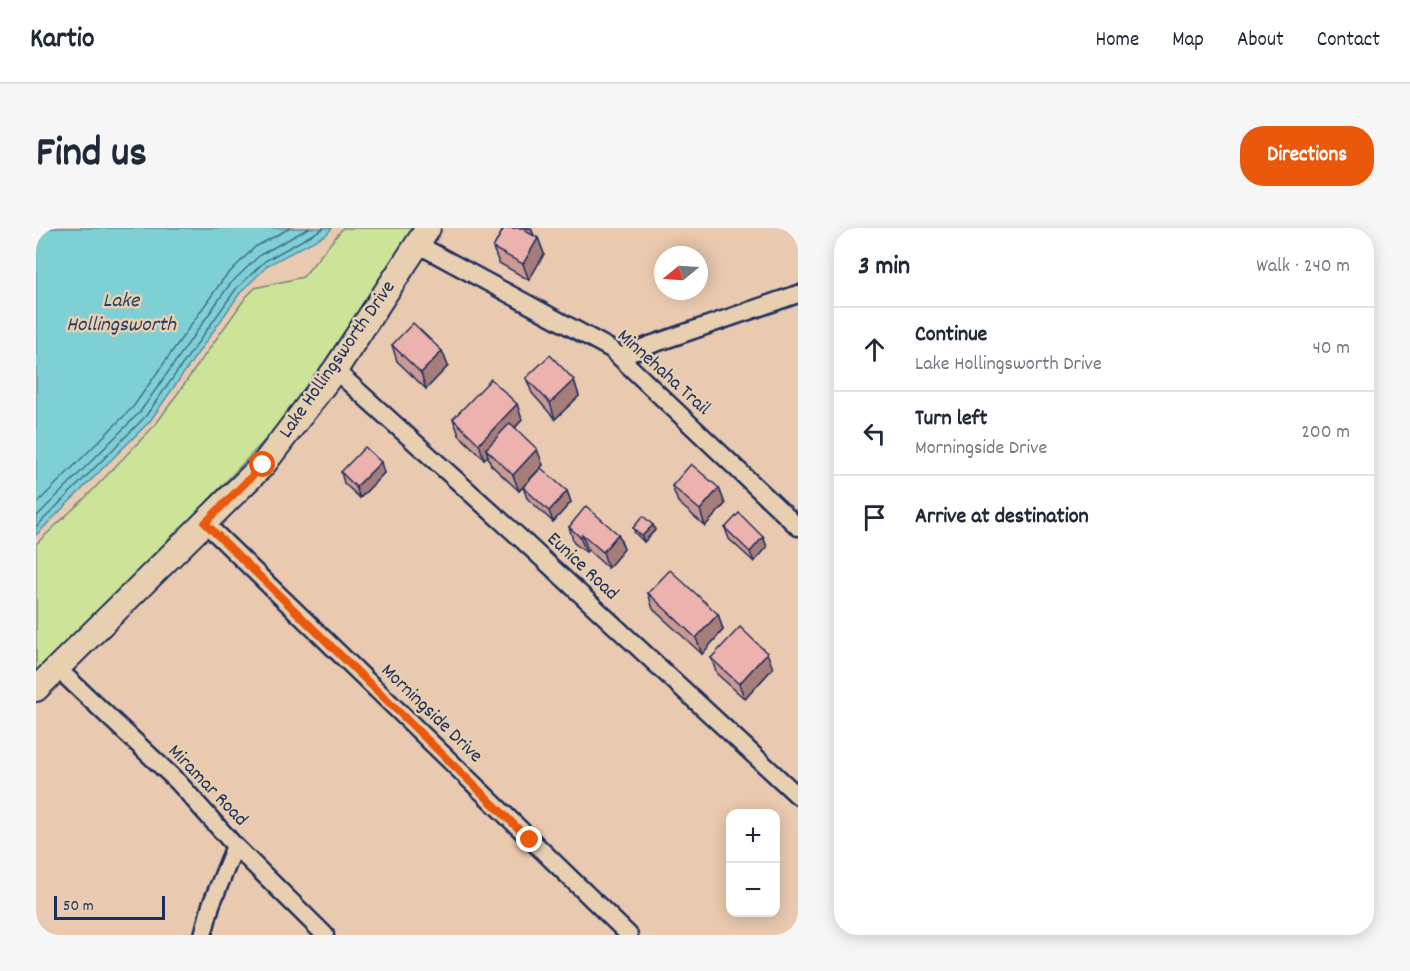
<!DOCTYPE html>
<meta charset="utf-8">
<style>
:root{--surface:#fff;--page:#f6f6f7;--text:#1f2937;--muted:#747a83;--line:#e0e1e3;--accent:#ea580c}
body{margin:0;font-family:Dekko,sans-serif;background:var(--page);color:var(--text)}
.controls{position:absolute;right:18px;bottom:18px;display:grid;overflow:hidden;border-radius:12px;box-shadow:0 3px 15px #0003}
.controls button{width:54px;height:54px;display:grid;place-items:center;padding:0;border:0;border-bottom:2px solid var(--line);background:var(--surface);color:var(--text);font:30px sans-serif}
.compass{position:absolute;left:618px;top:18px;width:54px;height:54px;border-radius:50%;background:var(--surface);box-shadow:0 3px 15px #0003;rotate:252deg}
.scale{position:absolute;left:18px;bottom:15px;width:111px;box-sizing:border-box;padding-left:6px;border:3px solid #1b2f5e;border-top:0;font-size:16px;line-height:21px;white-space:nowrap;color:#1b2f5e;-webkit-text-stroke:4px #e8cfb0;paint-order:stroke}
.stop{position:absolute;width:18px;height:18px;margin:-14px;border:4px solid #ea580c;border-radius:50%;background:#fff}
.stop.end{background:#ea580c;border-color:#fff;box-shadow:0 2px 6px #0008}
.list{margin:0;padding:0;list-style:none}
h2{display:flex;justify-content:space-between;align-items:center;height:78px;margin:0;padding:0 24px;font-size:26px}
h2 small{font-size:20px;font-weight:400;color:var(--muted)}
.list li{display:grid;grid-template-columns:39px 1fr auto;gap:18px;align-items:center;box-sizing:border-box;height:84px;padding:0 24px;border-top:2px solid var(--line)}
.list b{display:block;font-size:22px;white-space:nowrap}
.list p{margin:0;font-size:20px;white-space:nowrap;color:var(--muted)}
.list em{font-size:20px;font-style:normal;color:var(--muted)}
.icon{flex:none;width:33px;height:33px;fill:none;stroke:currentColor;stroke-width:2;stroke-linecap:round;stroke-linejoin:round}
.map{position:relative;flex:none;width:762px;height:707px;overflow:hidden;border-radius:24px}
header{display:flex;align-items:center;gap:36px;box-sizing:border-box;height:84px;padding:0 30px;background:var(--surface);border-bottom:2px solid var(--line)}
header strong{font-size:28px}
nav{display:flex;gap:33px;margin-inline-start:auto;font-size:21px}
.intro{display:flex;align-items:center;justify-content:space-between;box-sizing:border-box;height:144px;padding:0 36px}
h1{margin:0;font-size:42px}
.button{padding:15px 27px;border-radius:24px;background:var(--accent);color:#fff;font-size:21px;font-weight:700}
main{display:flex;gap:36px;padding:0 36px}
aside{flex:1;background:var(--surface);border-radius:24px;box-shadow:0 3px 15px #0003}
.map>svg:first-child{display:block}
.green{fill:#cde398;stroke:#74897b;stroke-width:1.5}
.water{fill:#7fd0d5;stroke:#5790a5;stroke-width:1.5}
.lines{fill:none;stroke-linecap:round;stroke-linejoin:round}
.shore{stroke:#436f8e;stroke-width:1.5}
.street-casing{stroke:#1b2f5e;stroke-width:21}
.secondary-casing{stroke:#1b2f5e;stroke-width:28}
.street{stroke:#e8cfb0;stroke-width:16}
.secondary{stroke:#e8cfb0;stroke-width:24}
.wall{fill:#cc9995;stroke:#1b2f5e;stroke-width:1.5}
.shaded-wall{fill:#a67d79;stroke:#1b2f5e;stroke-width:1.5}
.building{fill:#edb2ad;stroke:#1b2f5e;stroke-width:1.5}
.route{stroke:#ea580c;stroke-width:8}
.labels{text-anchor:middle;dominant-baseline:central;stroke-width:5;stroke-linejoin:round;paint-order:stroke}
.street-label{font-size:20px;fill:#1b2f5e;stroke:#e8cfb0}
.water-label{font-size:21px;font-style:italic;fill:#253f6a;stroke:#e8cfb0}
</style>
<header>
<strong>Kartio</strong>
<nav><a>Home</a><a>Map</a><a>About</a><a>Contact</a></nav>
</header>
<div class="intro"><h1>Find us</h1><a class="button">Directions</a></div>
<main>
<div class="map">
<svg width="762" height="707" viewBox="0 0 762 707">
<rect width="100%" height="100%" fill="#e9c9af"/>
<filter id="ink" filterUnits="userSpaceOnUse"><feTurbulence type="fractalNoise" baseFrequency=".0167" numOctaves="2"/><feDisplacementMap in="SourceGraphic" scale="12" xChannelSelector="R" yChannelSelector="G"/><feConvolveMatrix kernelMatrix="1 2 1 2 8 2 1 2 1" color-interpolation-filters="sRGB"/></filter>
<g filter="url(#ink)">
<!-- green -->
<path class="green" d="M307,0H382L303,122L245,195L70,381L0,449V316L50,269L120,196L210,69L219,60L267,49Z"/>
<!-- water -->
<path class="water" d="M0,0H296L291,6L232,37L204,65L114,193L0,307Z"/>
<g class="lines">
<!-- shore -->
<path class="shore" d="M0,276L97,179L188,50L219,19L254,0
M0,289L104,184L194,56L224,27L273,0
M0,299L109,189L200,61L229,33L288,0"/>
<defs>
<path id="street" d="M381,16L575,121L762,299
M584,129L614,117L762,66
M299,142L482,308L762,568
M169,295L593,707
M21,440L142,554L199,618L289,707
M167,707L175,677L199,618"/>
<path id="secondary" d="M0,461L227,237L299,142L392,0"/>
</defs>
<!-- street casing -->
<use href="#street" class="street-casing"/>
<!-- secondary casing -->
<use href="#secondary" class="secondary-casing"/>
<!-- street -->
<use href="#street" class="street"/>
<!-- secondary -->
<use href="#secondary" class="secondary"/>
</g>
<!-- wall -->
<path class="wall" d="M468,0H495L498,8L502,10L508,26L493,52L463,35L457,20Z
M356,117L406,123L412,138L390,161L361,133Z
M490,150L538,152L543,168L519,191L496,165Z
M481,176L486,192L479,200L507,237L483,263L455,237L452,228L448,231L423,207L417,191Z
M305,244L348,245L324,270L308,255Z
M636,258L683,260L689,276L669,298L642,274Z
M487,259L531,263L535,274L517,294L491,270Z
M617,297L619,302L608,314L599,305L597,300Z
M533,299L582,306L588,321L572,340L552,322L550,324L538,315Z
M689,300L727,309L731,319L718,334L693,311Z
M612,365L682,386L687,402L666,426L617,381Z
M675,430L737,440L709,471L681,446Z"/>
<!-- shaded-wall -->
<path class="shaded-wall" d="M490,0H495L499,10L489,3Z
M502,10L508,26L493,52L487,36Z
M406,123L412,138L390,161L385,145Z
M538,152L543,168L519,191L514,175Z
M481,176L486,192L454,225L450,221L452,228L448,231L443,216Z
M501,221L507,237L483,263L477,247Z
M345,234L348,245L324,270L320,259Z
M683,260L689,276L669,298L664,282Z
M531,263L535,274L517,294L513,283Z
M617,297L619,302L608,314L606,308Z
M546,306L552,322L550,324L544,309Z
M582,306L588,321L572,340L567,324Z
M727,309L731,319L718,334L714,324Z
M682,386L687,402L666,426L660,410Z
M731,425L737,440L709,471L703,456Z"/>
<!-- building -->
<path class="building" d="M468,0H490L489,3L502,10L487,36L457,20Z
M377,95L406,123L385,145L356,117Z
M514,127L538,152L514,175L490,150Z
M455,151L481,176L443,216L417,191Z
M474,195L501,221L477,247L450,221Z
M329,219L345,234L320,259L305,244Z
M655,236L683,260L664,282L636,258Z
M505,240L531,263L513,283L487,259Z
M550,278L582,306L567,324L546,306L544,309L533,299Z
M703,285L727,309L714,324L689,300Z
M607,288L617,297L606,308L597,300Z
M634,342L682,386L660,410L612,365Z
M704,399L731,425L703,456L675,430Z"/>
</g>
<g class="lines" filter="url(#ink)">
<!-- route -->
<path class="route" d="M227,237L169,295L494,612"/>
</g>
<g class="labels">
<!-- street labels -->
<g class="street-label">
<text transform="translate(302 132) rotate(-55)">Lake Hollingsworth Drive</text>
<text transform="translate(627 145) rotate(42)">Minnehaha Trail</text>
<text transform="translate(546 339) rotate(43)">Eunice Road</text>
<text transform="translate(395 486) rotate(44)">Morningside Drive</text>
<text transform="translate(171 558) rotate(46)">Miramar Road</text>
</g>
<!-- water labels -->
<g class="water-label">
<text x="85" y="74">Lake<tspan x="85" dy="24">Hollingsworth</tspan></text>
</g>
</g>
</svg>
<div class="controls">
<button>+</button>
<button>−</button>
</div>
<svg class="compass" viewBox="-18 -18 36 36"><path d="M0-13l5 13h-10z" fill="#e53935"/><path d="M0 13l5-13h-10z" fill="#747a83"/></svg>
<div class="scale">50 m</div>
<div class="stop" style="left:227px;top:237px"></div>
<div class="stop end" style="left:494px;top:612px"></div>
</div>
<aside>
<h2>3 min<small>Walk · 240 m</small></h2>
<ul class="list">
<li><svg class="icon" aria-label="ahead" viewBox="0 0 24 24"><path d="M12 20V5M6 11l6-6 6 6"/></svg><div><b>Continue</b><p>Lake Hollingsworth Drive</p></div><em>40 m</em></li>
<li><svg class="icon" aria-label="left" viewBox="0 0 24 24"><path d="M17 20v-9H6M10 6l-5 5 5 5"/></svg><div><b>Turn left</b><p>Morningside Drive</p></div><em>200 m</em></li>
<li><svg class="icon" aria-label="arrive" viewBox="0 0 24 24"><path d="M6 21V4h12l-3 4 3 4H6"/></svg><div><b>Arrive at destination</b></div></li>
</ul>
</aside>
</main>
